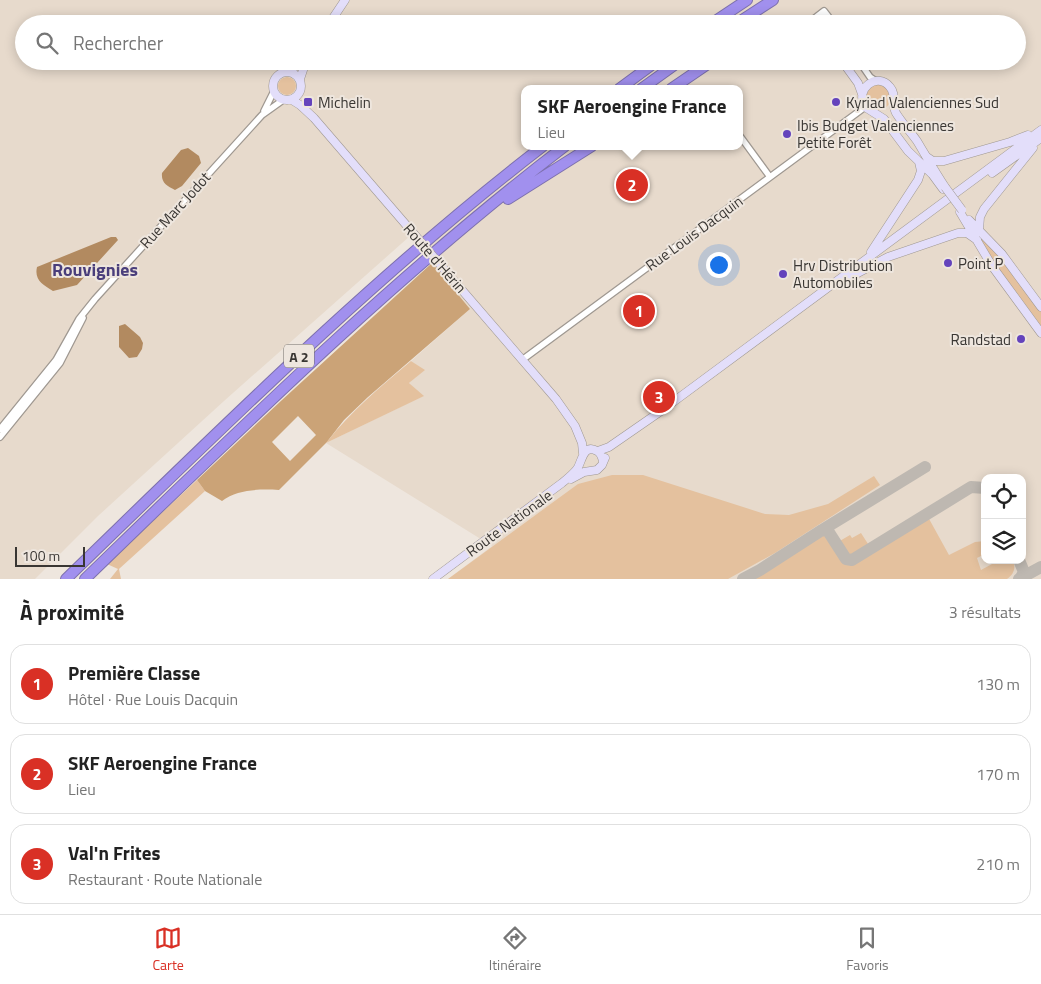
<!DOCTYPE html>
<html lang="fr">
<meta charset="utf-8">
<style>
:root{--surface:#fff;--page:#f2f2f2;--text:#222;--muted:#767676;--line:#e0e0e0;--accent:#d93025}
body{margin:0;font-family:"Titillium Web",sans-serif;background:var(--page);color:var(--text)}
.controls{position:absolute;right:15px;bottom:15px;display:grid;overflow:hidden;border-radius:10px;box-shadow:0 2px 12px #0003}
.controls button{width:45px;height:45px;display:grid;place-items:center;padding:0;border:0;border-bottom:1px solid var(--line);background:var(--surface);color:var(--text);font:25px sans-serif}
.scale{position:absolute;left:15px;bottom:12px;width:70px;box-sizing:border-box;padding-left:5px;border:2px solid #393633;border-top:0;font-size:14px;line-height:18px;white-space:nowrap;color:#393633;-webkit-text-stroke:4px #eee6de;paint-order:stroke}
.you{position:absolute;left:718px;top:264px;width:18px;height:18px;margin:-12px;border:4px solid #fff;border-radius:50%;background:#1a73e8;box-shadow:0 0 0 8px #1a73e833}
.badge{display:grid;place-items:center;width:32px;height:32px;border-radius:50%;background:var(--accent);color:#fff;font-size:16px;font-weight:700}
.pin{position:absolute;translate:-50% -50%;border:2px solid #fff;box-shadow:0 1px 5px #0006}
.popup{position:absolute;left:521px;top:85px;width:222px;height:65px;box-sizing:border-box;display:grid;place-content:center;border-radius:10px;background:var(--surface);filter:drop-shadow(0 1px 4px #0005);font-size:16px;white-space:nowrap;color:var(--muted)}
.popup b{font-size:19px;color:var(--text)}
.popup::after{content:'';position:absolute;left:50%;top:100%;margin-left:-10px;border:10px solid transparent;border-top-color:var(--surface)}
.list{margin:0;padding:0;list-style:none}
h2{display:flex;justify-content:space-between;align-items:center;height:65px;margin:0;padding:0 20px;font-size:21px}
h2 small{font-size:16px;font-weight:400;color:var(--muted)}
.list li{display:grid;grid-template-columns:32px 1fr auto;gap:15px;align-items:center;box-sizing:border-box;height:80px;margin:0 10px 10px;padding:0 10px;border:1px solid var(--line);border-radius:15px}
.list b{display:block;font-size:19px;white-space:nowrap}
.list p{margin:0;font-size:16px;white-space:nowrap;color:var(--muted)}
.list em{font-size:16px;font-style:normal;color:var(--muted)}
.icon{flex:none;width:28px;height:28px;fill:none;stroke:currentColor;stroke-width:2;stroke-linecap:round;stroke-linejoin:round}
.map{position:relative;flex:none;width:1041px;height:579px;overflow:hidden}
.search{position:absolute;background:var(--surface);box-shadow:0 2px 12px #0003;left:15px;right:15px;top:15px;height:55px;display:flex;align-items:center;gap:12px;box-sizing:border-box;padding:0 18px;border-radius:28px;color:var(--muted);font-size:19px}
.sheet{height:335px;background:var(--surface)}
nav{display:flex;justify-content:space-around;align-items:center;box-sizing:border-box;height:70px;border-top:1px solid var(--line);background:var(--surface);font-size:14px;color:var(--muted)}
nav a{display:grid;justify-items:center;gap:2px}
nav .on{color:var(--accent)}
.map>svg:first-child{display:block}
.built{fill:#e7dacc;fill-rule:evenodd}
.green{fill:#e4c19e}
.forest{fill:#cba377;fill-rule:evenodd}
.water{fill:#b28a60}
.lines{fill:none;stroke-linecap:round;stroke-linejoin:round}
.taxiway{stroke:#beb8b1;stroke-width:12}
.street-casing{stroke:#9f9891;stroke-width:8}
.secondary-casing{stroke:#9f9891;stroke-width:9}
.highway-casing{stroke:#7d70ad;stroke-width:12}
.street{stroke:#fff;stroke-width:5.5}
.secondary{stroke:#e3defa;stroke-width:8}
.highway{stroke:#a190ee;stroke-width:10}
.secondary-bridge-casing{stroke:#9f9891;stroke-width:9;stroke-linecap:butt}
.secondary-bridge{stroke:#e3defa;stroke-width:8}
.poi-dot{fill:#6443bc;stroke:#eee6de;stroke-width:2}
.labels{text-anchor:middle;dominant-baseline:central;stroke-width:4;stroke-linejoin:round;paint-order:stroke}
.shield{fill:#eee6de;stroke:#6f6b66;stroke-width:1}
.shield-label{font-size:14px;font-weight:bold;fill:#393633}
.poi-label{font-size:15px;fill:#393633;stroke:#eee6de;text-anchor:start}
.street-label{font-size:15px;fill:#393633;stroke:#eee6de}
.quarter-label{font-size:18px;font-weight:bold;fill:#4a3e7b;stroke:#eee6de}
</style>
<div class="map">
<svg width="1041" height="579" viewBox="0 0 1041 579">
<rect width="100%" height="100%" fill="#eee6de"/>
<!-- built -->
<path class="built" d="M0,0H1041V579H448L492,546L326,443L423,396L409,383L424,370L411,361L470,309L410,236L224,401L98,516L35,579H0ZM24,24H1017V61H24ZM524,89H740V146H524ZM985,478H1022V560H985Z"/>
<!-- green -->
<path class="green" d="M278 86a9 9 0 1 1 18 0a9 9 0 1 1-18 0Z
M865 97a13 13 0 1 1 26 0a13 13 0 1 1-26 0Z
M972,226L1003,258L1041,310V330L996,268Z
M411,361L425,370L409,383L424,396L326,443C352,410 380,387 411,361Z
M612,475H643L765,514L789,515L828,504L874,476L880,485L775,553L728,579H448L578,484Z
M197,480L205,491L119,569L121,579H110L118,569L107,564Z
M928,517L949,555L975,542L985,541V554L977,558L981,570L992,564L991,560H1013C1016,568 1014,574 1007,579H748L821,534L829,536L844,560L852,563Z
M861,533L870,547L856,555L845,554L838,542L850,535L852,538Z"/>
<!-- forest -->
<path class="forest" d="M432,263L470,309L368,397L344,420L326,443L279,490C260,489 238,489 222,501L205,491L197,480L282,400ZM298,416L316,435L290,461L272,442Z"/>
<!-- water -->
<path class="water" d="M188,148L199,156L201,163L182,186L175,190C167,186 161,183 162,173L181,150Z
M111,237H116L118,240L77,285L53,291C43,285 34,280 37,267Z
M125,324L140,337L143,343L142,349L137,357L129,358L119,347V326Z"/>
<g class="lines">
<!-- taxiway -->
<path class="taxiway" d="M822,530L925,467
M1019,560L1024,572L1020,579
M743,579L760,570L822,530L828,531L846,559L852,560L971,487L985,488
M1019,579L1041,567"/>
<defs>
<path id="street" d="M814,24L815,18L824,11L834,24
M859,61L870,77L876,81
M264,111L274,91
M740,136L770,177
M522,360L865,107
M0,429L56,360L79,319L95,299L262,115L283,100
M0,437L60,363L83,318"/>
<path id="secondary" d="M329,24L345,0
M842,61L858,83L862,94
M273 86a14 14 0 1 1 28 0a14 14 0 1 1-28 0Z
M288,72L302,61
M300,79L306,61
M292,100L300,105L314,118L414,234
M927,157L933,161H944L1010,142L1028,135
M992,173L1041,138
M943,189L932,174L908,151L884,119L865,107C854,89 877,71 890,87C897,95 891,104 896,113C902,123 910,131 917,141C926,156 935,172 945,187
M960,212L992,266L1041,333
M969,220L1002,254L1041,307
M979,230L980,217L984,209L1033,148
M871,252L918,180L921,171L919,162
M443,268L556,399L575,426L582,443L583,453
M839,283L888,257L958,233H967L977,240
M598,451L609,447L661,411L1041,130
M571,479L584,472L597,470L602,465L605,458
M433,579L562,483C567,479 573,474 577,469C582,462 583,443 597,451C601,453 602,457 603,461"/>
<path id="highway" d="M711,24L747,0
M736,24L773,0
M619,89L657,61
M641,89L680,61
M671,89L712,61
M508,199L592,146
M66,579C220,430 373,277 543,146
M85,579C240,429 394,277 565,146"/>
</defs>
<!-- street casing -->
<use href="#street" class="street-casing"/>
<!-- secondary casing -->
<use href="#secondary" class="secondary-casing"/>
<!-- highway casing -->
<use href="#highway" class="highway-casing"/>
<!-- street -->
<use href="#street" class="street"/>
<!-- secondary -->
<use href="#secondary" class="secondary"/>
<!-- highway -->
<use href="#highway" class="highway"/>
<defs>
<path id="secondary-bridge" d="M945,187L962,210
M414,234L443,268"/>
</defs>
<!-- secondary-bridge casing -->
<use href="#secondary-bridge" class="secondary-bridge-casing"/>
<!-- secondary-bridge -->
<use href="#secondary-bridge" class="secondary-bridge"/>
</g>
<!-- markers -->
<g class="poi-dot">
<rect x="303" y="97" width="10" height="10" rx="2.5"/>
<circle cx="836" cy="102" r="5"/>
<circle cx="787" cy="134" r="5"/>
<circle cx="948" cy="263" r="5"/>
<circle cx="783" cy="274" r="5"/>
<circle cx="1021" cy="339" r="5"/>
</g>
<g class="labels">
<!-- shield labels -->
<rect class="shield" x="284" y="344.5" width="30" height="23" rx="4"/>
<g class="shield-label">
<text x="299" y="356">A 2</text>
</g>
<!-- poi labels -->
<g class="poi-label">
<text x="318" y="102">Michelin</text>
<text x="846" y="102">Kyriad Valenciennes Sud</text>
<text x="797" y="125">Ibis Budget Valenciennes<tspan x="797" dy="17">Petite Forêt</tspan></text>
<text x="958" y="263">Point P</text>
<text x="793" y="265">Hrv Distribution<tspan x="793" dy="17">Automobiles</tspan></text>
<text x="1011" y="339" text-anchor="end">Randstad</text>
</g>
<!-- street labels -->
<g class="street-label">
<text transform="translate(175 210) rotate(-48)">Rue Marc Jodot</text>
<text transform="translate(694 233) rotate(-36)">Rue Louis Dacquin</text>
<text transform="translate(435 258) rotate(49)">Route d'Hérin</text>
<text transform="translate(509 523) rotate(-36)">Route Nationale</text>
</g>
<!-- quarter labels -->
<g class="quarter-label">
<text x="95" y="269">Rouvignies</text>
</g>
</g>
</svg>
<div class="controls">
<button><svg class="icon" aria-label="locate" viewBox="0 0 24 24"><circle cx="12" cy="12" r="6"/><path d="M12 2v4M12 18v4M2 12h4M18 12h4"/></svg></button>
<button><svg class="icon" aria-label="layers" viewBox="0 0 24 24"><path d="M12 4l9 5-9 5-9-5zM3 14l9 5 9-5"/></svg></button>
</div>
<div class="scale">100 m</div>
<div class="you"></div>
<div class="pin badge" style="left:639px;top:311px">1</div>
<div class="pin badge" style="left:632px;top:185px">2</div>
<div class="popup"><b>SKF Aeroengine France</b>Lieu</div>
<div class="pin badge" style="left:659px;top:397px">3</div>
<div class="search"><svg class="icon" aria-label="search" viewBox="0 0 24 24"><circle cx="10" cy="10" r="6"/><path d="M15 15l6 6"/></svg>Rechercher</div>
</div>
<section class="sheet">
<h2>À proximité<small>3 résultats</small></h2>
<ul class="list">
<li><span class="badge">1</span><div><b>Première Classe</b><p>Hôtel · Rue Louis Dacquin</p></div><em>130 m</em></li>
<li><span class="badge">2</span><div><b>SKF Aeroengine France</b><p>Lieu</p></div><em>170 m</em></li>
<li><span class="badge">3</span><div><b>Val'n Frites</b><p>Restaurant · Route Nationale</p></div><em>210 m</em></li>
</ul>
</section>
<nav>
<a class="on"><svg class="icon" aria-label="map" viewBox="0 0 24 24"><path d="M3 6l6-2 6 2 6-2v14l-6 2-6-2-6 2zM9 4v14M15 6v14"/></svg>Carte</a>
<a><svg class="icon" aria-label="directions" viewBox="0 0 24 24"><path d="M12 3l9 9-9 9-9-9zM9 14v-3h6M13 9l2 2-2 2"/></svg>Itinéraire</a>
<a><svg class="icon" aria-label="saved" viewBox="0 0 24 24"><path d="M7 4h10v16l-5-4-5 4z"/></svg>Favoris</a>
</nav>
